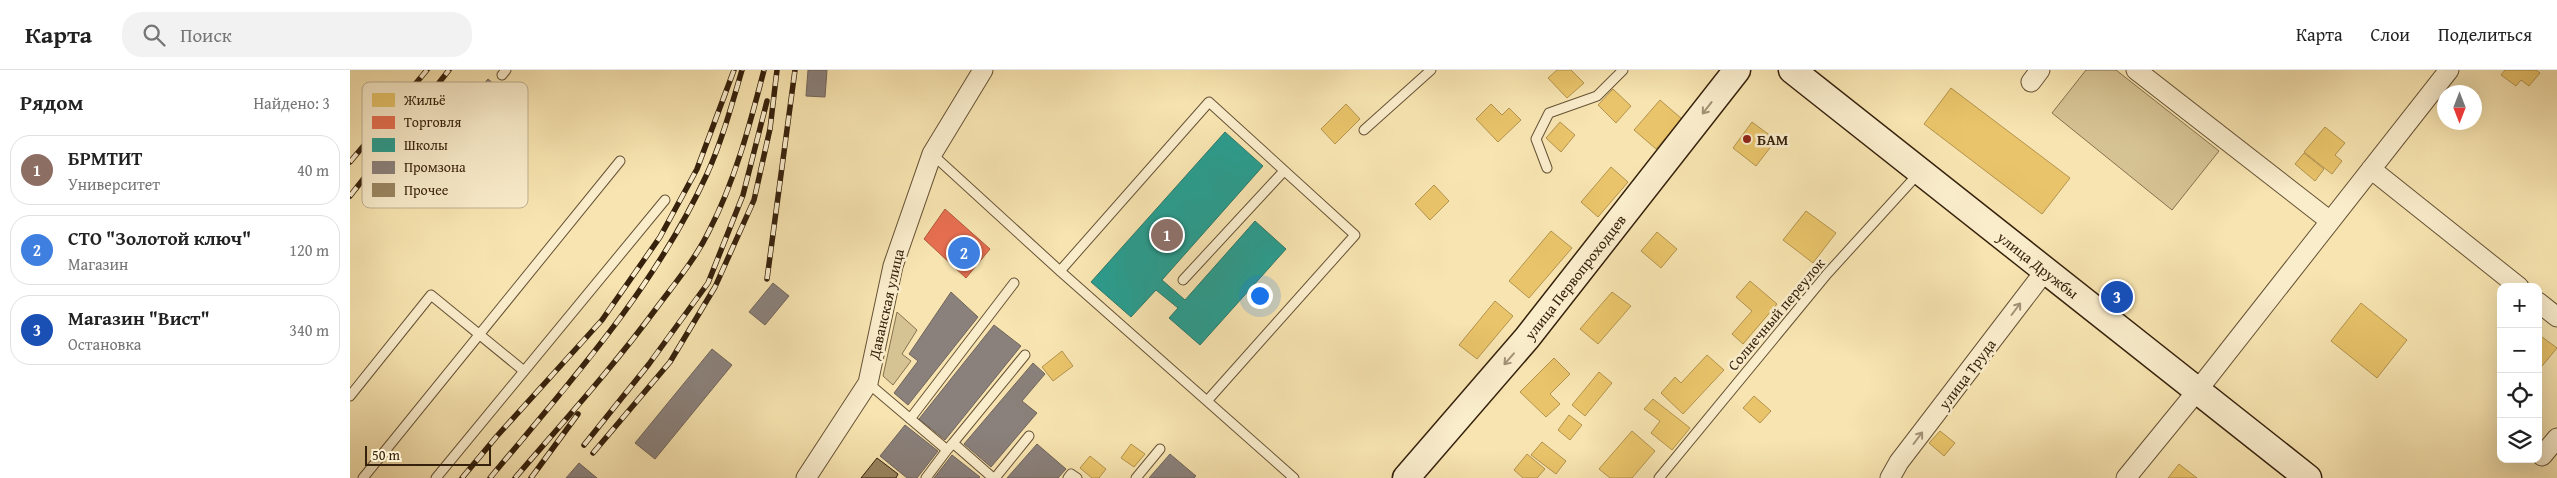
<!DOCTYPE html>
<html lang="ru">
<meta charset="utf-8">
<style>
:root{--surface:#fff;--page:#f2f2f2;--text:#222;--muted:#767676;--line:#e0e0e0;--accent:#1a73e8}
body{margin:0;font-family:"Gentium Book Plus",serif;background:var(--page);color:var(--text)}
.controls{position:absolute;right:15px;bottom:15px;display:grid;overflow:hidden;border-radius:10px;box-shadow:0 5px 20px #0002}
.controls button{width:45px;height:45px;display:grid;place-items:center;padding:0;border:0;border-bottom:1px solid var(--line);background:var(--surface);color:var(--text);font:25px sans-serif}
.compass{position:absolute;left:2087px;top:15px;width:45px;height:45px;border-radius:50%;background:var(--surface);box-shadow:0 5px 20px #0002;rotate:180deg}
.scale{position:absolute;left:15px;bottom:12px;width:126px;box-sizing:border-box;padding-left:5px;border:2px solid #36210c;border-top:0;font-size:14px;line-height:18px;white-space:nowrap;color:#36210c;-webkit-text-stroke:4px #faedcc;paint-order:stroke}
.you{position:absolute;left:909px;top:225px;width:18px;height:18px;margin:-12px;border:4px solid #fff;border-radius:50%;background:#1a73e8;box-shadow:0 0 0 8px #1a73e833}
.badge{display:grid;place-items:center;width:32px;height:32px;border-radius:50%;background:var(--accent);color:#fff;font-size:16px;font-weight:700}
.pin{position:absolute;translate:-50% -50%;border:2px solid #fff;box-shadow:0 1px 5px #0006}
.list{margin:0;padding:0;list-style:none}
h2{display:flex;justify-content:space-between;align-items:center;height:65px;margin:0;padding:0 20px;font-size:21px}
h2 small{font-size:16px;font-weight:400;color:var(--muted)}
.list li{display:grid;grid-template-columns:32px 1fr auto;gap:15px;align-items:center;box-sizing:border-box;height:70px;margin:0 10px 10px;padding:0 10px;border:1px solid var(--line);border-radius:20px}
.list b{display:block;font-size:19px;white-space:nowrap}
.list p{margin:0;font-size:16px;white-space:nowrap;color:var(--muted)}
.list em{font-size:16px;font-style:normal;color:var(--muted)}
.icon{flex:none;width:28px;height:28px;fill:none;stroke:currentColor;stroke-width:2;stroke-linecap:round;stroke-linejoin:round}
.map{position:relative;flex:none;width:2207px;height:408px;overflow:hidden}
header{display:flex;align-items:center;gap:30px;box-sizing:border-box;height:70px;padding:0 25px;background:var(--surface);border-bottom:1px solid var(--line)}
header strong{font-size:24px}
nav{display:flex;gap:28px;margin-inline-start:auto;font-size:18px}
.search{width:350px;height:45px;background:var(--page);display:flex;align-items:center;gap:12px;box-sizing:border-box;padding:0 18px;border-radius:20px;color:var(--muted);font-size:19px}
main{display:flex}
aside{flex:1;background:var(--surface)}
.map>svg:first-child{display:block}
.green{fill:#d6c394;stroke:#867250}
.homes{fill:#e9c46a;stroke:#b3934e}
.shops{fill:#e76f51;stroke:#b2583c}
.schools{fill:#2a9d8f;stroke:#2e7868}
.industry{fill:#8a817c;stroke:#71645a}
.building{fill:#9a8661;stroke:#36210c}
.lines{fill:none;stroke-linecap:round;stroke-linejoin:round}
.lane-casing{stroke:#665235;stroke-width:11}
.street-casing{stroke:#665235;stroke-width:21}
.secondary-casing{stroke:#36210c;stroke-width:29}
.lane{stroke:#faedcc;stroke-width:9}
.street{stroke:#faedcc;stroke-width:19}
.secondary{stroke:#faedcc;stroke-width:26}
.rail-casing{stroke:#36210c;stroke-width:5.5}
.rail{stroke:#faedcc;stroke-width:4;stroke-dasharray:11;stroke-linecap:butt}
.oneway{stroke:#a29176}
.poi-dot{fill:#8f2418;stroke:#faedcc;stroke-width:2}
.labels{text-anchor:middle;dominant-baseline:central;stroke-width:5;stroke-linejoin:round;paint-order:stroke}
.poi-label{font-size:15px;font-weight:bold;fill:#36210c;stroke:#faedcc;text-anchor:start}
.street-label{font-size:15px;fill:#36210c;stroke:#faedcc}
.key{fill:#faedcc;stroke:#bfb092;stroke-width:1}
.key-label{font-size:14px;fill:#36210c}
</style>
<header>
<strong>Карта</strong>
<div class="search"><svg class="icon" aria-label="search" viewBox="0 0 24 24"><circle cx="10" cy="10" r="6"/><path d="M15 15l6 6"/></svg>Поиск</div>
<nav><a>Карта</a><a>Слои</a><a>Поделиться</a></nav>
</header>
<main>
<aside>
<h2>Рядом<small>Найдено: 3</small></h2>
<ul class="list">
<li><span class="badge" style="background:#8d6e63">1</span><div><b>БРМТИТ</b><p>Университет</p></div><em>40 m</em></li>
<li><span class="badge" style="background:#3f7fe0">2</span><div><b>СТО &quot;Золотой ключ&quot;</b><p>Магазин</p></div><em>120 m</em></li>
<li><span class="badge" style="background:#1a4fb4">3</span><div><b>Магазин &quot;Вист&quot;</b><p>Остановка</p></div><em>340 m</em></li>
</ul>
</aside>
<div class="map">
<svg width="2207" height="408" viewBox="0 0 2207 408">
<rect width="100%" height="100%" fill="#f7e4b0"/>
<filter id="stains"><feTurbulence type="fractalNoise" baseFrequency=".004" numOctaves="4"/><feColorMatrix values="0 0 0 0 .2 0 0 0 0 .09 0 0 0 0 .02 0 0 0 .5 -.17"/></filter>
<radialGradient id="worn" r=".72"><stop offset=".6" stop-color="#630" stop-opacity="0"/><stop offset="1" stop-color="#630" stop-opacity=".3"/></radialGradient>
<!-- green -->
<path class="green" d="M1736,0H1766L1869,81L1822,140L1702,43Z
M547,242L567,260L552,284L561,291L543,315L533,306Z"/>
<!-- homes -->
<path class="homes" d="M1207,0H1221L1234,13L1217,28L1198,8Z
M2155,0H2186L2190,3L2179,16L2171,10L2166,16L2151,5Z
M1601,18L1720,108L1692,144L1574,54Z
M1263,19L1281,36L1266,53L1248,35Z
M1310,30L1332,49L1306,79L1284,60Z
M996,34L1010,49L985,74L971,59Z
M1141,34L1152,45L1159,38L1171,50L1148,72L1126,49Z
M1210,52L1225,65L1211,82L1196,68Z
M1402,52L1426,70L1406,96L1383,78Z
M1975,57L1995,73L1985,85L1992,91L1982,104L1954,82Z
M1954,83L1974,99L1965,111L1945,94Z
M1261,97L1278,112L1248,147L1231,132Z
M1084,115L1099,131L1080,150L1065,134Z
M1456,141L1486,163L1463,193L1433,170Z
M1201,161L1222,178L1179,228L1159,211Z
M1307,162L1327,179L1311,198L1291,181Z
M1400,211L1427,234L1393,274L1382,264L1402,241L1386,227Z
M1262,222L1281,236L1248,274L1230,259Z
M1145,231L1163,246L1127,289L1109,275Z
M2011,233L2057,270L2027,308L1981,271Z
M2188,264L2207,278L2188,301Z
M712,281L723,296L703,311L692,297Z
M1357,285L1374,300L1333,344L1311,323L1325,307L1331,313Z
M1204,288L1220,304L1200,324L1210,334L1196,347L1170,322Z
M1249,302L1262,313L1235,346L1222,335Z
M1404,326L1421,341L1410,353L1393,338Z
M1303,329L1340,358L1322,380L1301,363L1310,351L1294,339Z
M1219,345L1232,355L1220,370L1208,360Z
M1282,361L1305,381L1282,408H1260L1249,399Z
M1590,361L1605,373L1594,386L1579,373Z
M1192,372L1216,391L1206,404L1181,385Z
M781,374L795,384L784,397L771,388Z
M1177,384L1195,399L1187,408H1173L1164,400Z
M740,386L756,399L749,408H742L730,398Z
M1829,394L1847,408H1818Z"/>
<!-- shops -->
<path class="shops" d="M595,139L640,179L616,208L574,169Z"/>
<!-- schools -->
<path class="schools" d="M875,62L913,96L812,210L835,230L905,151L936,179L850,275L819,248L828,238L806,220L781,247L741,212Z"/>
<!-- industry -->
<path class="industry" d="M458,0H477L475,27L456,26Z
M138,9L170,36L140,71L108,44Z
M423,213L439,226L415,255L399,242Z
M601,222L628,247L558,335L544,323L568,291L559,284Z
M644,255L671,276L595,370L569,349Z
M362,279L382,295L305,389L285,373Z
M683,293L695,304L672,331L687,343L641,397L614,374Z
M555,355L588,381L567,408H557L530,386Z
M687,374L716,399L708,408H657Z
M820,384L846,406L844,408H799Z
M602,385L630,407L629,408H584Z
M229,393L247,408H216Z"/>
<!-- building -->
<path class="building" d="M527,388L548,404L546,408H511Z"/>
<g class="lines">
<defs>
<path id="lane" d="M152,5L156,0
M1014,60L1081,0
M582,84L710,201L857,331L1005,165L859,32L710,201
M1197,98L1186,69L1199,43L1247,26L1273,0
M833,210L933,102
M518,313L597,380L603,373L643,408
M0,326L81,225L174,301
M857,331L944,408
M560,349L664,213
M603,373L675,285
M13,408L270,91
M86,408L315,130
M576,408L597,380
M645,408L679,366
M718,408L721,404L727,408
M786,408L810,379
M1309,408L1477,204L1568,104"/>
<path id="street" d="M1786,0L1980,151
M1681,12L1690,0
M2021,99L2169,217
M2188,232L2207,247
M2192,386L2207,368
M456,408L518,313L543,196L582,84L633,0
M1540,408L1549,392L1695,201
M1776,408L1847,321L2099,0"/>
<path id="secondary" d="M1442,0L1958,408
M1056,408L1177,268L1387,0"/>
</defs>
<!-- lane casing -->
<use href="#lane" class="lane-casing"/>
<!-- street casing -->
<use href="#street" class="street-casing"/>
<!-- secondary casing -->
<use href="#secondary" class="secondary-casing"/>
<!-- lane -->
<use href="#lane" class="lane"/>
<!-- street -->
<use href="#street" class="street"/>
<!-- secondary -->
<use href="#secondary" class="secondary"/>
<defs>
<path id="rail" d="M0,92L77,0
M0,126L99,0
M417,209L445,0
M234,375L299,294L358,213L393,125L417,31
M243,383L320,292L365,217L404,130L420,59L427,0
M112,408L147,366L252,250L310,167L347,99L384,0
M140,408C219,313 305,218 357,104C372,71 382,34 392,0
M165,408C214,351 264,296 308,236C326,212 346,188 359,161C385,111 400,54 414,0
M181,408L228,344"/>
</defs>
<!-- rail casing -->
<use href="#rail" class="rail-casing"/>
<!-- rail -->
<use href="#rail" class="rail"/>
</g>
<!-- one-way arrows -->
<defs><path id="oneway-shaft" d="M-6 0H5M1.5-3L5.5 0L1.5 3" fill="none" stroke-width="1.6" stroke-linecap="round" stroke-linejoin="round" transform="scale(1.25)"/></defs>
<g class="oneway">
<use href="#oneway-shaft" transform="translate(1357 38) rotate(128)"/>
<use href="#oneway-shaft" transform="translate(1666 239) rotate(-53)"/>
<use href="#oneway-shaft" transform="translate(1159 289) rotate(131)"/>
<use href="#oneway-shaft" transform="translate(1568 368) rotate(-53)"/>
</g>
<!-- markers -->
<circle class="poi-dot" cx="1397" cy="69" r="5"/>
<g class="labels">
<!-- poi labels -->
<g class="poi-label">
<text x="1407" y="69">БАМ</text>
</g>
<!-- street labels -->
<g class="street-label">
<text transform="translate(1688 195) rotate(38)">улица Дружбы</text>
<text transform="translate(1225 207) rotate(-52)">улица Первопроходцев</text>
<text transform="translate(536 234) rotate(-77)">Даванская улица</text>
<text transform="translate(1426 244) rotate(-50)">Солнечный переулок</text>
<text transform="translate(1617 304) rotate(-53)">улица Труда</text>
</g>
</g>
<!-- legend -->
<rect x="12" y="12" width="166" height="126" rx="8" class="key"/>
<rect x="22" y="23" width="23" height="14" fill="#e9c46a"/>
<rect x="22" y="46" width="23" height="13" fill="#e76f51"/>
<rect x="22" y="68" width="23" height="14" fill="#2a9d8f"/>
<rect x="22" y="91" width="23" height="13" fill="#8a817c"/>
<rect x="22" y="113" width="23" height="14" fill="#9a8661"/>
<g class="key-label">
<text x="54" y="35">Жильё</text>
<text x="54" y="57">Торговля</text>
<text x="54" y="80">Школы</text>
<text x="54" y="102">Промзона</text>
<text x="54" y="125">Прочее</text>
</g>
<rect width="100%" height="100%" filter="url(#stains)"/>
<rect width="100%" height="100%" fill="url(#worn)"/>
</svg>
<div class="controls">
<button>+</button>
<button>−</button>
<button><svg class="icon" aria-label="locate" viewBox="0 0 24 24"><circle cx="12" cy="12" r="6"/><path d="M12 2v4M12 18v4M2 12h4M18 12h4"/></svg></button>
<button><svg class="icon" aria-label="layers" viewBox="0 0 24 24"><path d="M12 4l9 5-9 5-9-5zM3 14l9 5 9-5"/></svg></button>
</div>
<svg class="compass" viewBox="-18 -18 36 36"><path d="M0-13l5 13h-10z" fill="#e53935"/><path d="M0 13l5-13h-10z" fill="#767676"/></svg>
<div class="scale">50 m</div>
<div class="you"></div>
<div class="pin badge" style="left:817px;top:165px;background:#8d6e63">1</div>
<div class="pin badge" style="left:614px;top:183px;background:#3f7fe0">2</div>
<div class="pin badge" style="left:1767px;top:227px;background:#1a4fb4">3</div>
</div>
</main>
